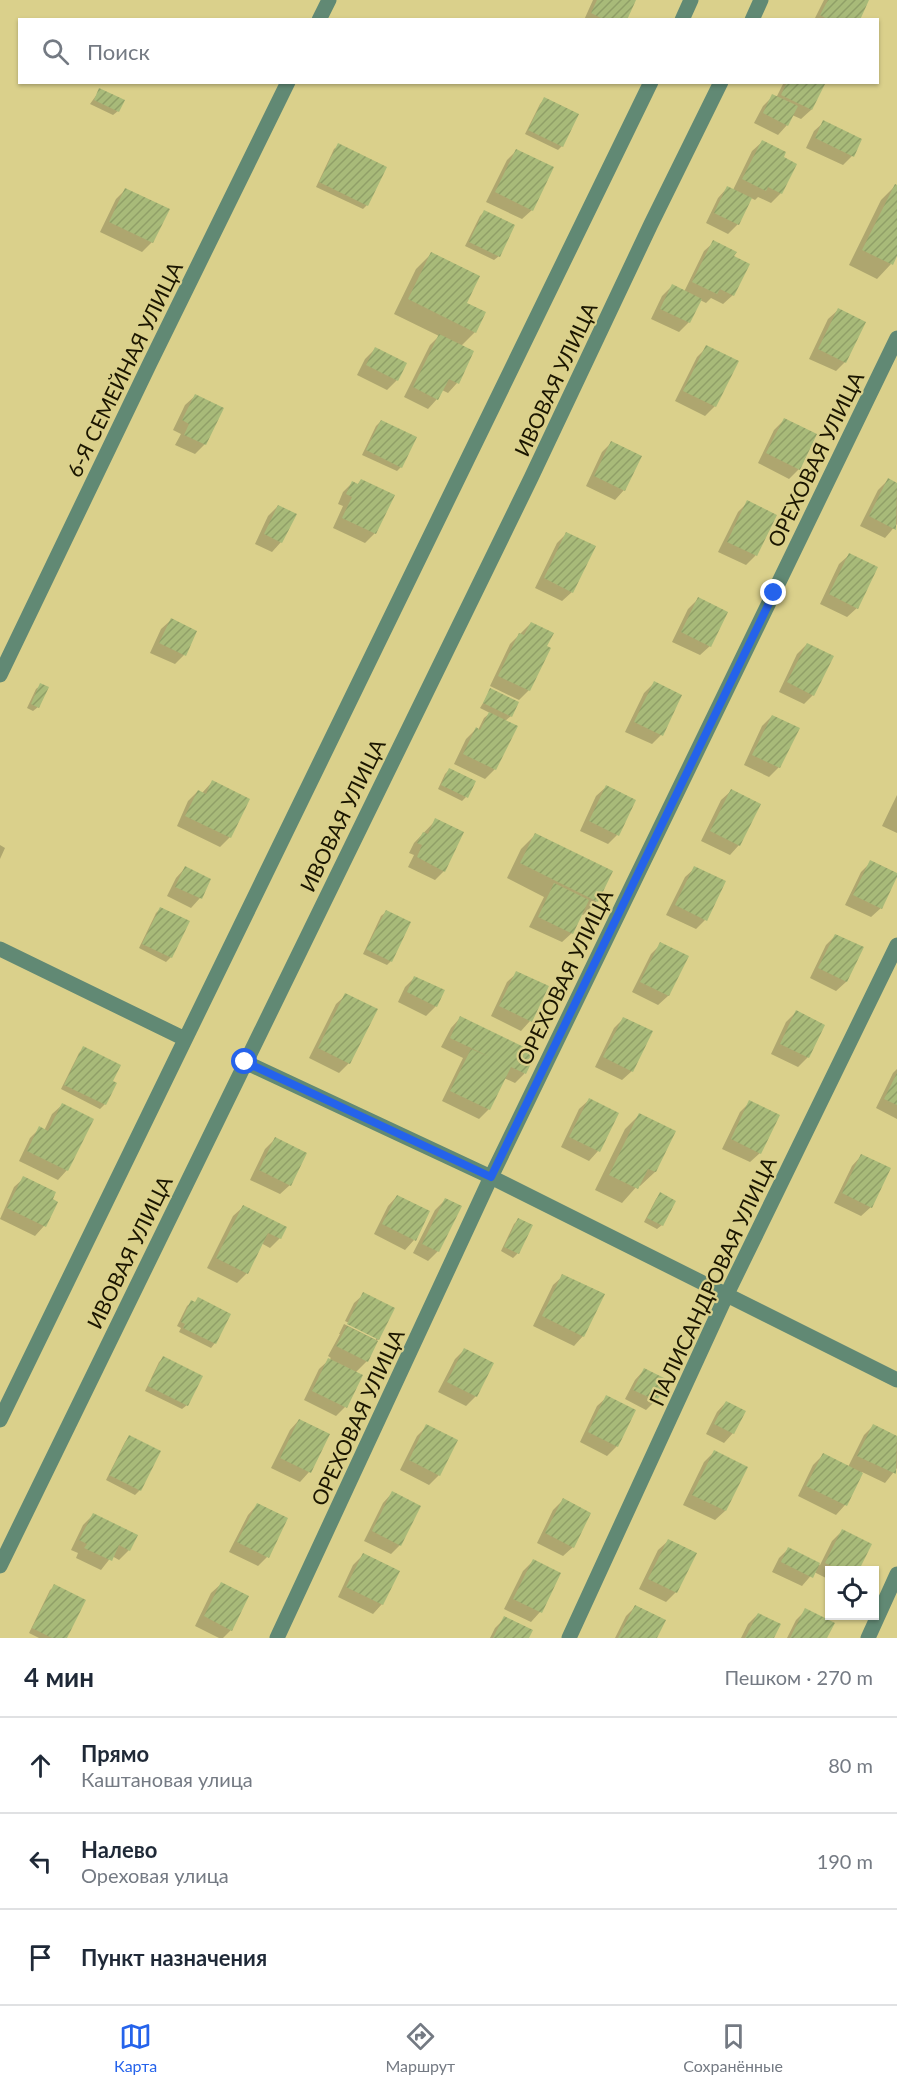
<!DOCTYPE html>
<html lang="ru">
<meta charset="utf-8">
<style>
:root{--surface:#fff;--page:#f2f2f3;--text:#1f2937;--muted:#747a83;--line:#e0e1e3;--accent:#2563eb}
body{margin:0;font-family:Lato,sans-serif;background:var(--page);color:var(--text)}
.controls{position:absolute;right:18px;bottom:18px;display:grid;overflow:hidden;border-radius:0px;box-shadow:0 2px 4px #0004}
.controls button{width:54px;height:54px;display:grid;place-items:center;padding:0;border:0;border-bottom:2px solid var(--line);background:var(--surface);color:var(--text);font:30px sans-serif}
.stop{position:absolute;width:18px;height:18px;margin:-14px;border:4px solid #2563eb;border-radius:50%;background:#fff}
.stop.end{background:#2563eb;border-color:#fff;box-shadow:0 2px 6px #0008}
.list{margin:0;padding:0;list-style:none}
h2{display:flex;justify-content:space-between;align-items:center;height:78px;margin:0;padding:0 24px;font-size:26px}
h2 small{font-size:20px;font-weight:400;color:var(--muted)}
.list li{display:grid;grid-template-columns:39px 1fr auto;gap:18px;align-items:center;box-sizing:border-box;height:96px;padding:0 24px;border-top:2px solid var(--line)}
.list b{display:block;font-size:22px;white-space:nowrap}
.list p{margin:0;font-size:20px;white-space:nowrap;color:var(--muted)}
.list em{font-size:20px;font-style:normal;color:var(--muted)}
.icon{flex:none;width:33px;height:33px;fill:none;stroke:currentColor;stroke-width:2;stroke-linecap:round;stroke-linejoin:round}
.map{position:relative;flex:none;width:897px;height:1638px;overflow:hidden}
.search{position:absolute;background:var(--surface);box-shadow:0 2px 4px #0004;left:18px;right:18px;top:18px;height:66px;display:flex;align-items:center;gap:15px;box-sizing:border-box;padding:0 21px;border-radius:0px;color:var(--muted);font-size:22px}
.sheet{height:366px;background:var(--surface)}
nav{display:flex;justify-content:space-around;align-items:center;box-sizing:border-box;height:84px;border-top:2px solid var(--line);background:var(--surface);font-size:16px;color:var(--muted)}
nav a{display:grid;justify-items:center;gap:3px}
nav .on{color:var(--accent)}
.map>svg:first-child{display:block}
.shadow{fill:#0003}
.building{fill:url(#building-hatch)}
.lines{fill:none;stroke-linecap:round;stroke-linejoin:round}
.minor{stroke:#618974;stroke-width:15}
.route{stroke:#2563eb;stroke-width:8}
.labels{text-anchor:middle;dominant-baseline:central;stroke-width:4.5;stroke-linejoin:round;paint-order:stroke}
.street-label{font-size:21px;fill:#1b1600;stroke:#dad08b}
</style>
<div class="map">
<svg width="897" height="1638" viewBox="0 0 897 1638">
<defs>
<pattern id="building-hatch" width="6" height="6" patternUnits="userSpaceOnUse" patternTransform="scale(1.5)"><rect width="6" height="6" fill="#a8ba79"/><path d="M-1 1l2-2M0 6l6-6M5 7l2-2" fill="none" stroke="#909f67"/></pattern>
</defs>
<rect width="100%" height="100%" fill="#dad08b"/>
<!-- shadow -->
<path class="shadow" d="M593,0H634L625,20H584Z
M824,0H868L858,20H814Z
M784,82H824L811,110L801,119L792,115L787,125L778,135L754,123L763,106L773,96L776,98Z
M100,90L118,111L113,115L90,104Z
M544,99L562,146L558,150L525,134L540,104Z
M824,122L852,156L843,165L806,148L814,131Z
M762,142L782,158L795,165L781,193L771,203L758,197L755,200L751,198L738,224L728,234L706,223L718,198L727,188L733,190L752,151Z
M339,145L367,205L363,209L316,187L334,149Z
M517,150L532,210L522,219L486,202L507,160Z
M895,186L897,187V253L891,264L877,279L849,265L881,200Z
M126,189L152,242L142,252L100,232L116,199Z
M484,212L499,256L494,260L465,246L480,216Z
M714,242L732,257L733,295L723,304L711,298L706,303L700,300L689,322L679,332L651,319L662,296L672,286L684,292L704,251Z
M431,254L465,304L475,332L461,346L457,383L448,393L442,390L437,399L428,409L404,397L430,345L439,336L394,314L416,269Z
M838,310L845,362L836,371L809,359L828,319Z
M707,347L715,406L705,416L675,401L697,357Z
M375,349L397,380L387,390L357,375L365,359Z
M195,396L222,409L205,444L195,454L175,445L181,434L173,430L185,405Z
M784,420L799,469L789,479L758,463L774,430Z
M381,421L401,467L397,471L362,455L376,426Z
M611,443L624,490L615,500L586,486L602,452Z
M361,480L393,496L375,533L365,543L333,528L343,506L338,504L343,492L353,482L357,485Z
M888,480L897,484V524L885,538L860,526L878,490Z
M748,502L775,515L755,556L746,565L718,552L738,512Z
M278,506L281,542L272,552L255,544L268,516Z
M566,534L572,592L562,601L535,588L557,543Z
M849,555L857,608L847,617L820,604L839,564Z
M698,599L710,646L700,655L672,642L688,609Z
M171,620L184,655L175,664L150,653L161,629Z
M531,623L529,690L519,700L490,686L510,644Z
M807,644L813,695L804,704L779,692L797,654Z
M654,683L661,735L652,744L625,732L644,693Z
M41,685L38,707L33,711L27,708L36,689Z
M491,690L511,716L505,721L495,769L485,779L454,764L466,739L476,729L478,730L484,718L490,713L480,708Z
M772,716L798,729L779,767L769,777L744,765L762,726Z
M449,770L466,797L462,801L438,789L445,774Z
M212,782L230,837L220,847L177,826L188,801L198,791L202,793Z
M606,787L617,835L608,844L580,831L596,796Z
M731,791L739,845L730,855L701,841L721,800Z
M897,795V833L882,826Z
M436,820L444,871L435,880L408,867L414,855L409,853L414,843Z
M535,835L597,901L583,915L581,914L572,933L562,942L529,927L544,897L507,878L521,849Z
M0,845L5,848L0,859Z
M871,862L881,908L871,917L845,905L861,872Z
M185,868L209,880L200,898L191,908L167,896L176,878Z
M695,868L705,920L696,929L666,915L685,877Z
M160,909L171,957L166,962L139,948L156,913Z
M386,912L391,961L387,965L363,954L381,916Z
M836,935L862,948L846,982L836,991L810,978L826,945Z
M661,944L687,957L668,996L658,1005L632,992L651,954Z
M517,973L530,1021L521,1031L491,1016L507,982Z
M415,977L436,1006L426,1016L398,1002L405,987Z
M346,995L349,1063L339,1073L309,1058L336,1004Z
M796,1012L808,1057L798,1067L771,1054L786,1022Z
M460,1018L534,1054L524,1074L515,1083L504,1078L489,1109L479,1119L442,1101L463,1058L441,1047L451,1028Z
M624,1018L632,1071L622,1080L595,1067L614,1028Z
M84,1048L111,1082L105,1104L100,1109L61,1089L79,1053Z
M897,1069V1119L876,1108L893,1073Z
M589,1100L598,1151L589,1161L561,1147L579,1109Z
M750,1102L760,1153L750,1162L722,1149L740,1112Z
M62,1105L67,1170L58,1180L19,1161L30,1138L40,1128L44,1131L52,1114Z
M639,1115L674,1132L655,1172L640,1186L638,1185L622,1203L595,1190L625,1129Z
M275,1139L290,1185L280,1194L250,1180L265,1149Z
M861,1156L871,1207L861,1216L834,1203L852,1166Z
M24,1178L56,1202L44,1226L35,1236L0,1219L14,1187Z
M660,1194L662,1225L657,1229L644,1222L656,1199Z
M397,1196L414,1240L405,1250L374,1234L388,1206Z
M445,1200L438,1251L428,1261L413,1253L435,1210Z
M243,1207L280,1238L270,1248L261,1243L247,1273L237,1283L207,1268L233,1216Z
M518,1220V1253L513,1258L501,1251L514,1224Z
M563,1276L583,1336L574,1346L533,1326L553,1285Z
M364,1294L378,1339L367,1361L355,1373L345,1407L336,1416L304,1400L319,1369L331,1358L328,1356L340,1334H339L344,1324L376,1340V1336L345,1321L354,1303Z
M192,1302L215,1343L211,1348L179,1332L181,1328L177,1326L187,1306Z
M464,1350L476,1396L466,1406L438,1392L455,1359Z
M163,1358L187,1405L182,1409L145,1391L159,1362Z
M644,1370L656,1400L646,1410L625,1399L635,1380Z
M607,1397L617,1446L607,1456L580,1442L597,1406Z
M726,1402L733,1433L724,1443L706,1434L717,1412Z
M299,1420L309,1472L300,1482L271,1468L290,1430Z
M427,1426L439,1475L429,1485L400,1470L417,1436Z
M873,1426L897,1437V1468L885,1483L862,1472L845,1505L836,1515L798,1496L813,1465L823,1455L848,1467L864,1435Z
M129,1437L140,1490L135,1495L106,1480L125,1442Z
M714,1452L746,1468L725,1511L715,1520L683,1505L704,1462Z
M392,1493L400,1545L391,1554L364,1541L383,1503Z
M563,1500L573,1547L563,1556L537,1543L553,1510Z
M257,1505L267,1557L258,1566L229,1552L248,1515Z
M93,1515L129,1550L119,1560L112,1556L101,1570L76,1558L78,1553L71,1550L83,1525Z
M842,1531L870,1545L857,1570H830V1580L814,1572L802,1586L772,1572L779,1558L788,1549L820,1565L832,1541Z
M668,1541L695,1554L676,1592L666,1602L639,1589L658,1550Z
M363,1555L382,1604L373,1614L338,1597L353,1565Z
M533,1561L559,1574L540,1612L531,1622L504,1609L523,1571Z
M221,1584L231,1630L223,1638H219L195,1626L211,1593Z
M55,1586L66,1638H39L29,1633L50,1590Z
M635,1607L655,1638H615L626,1616Z
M806,1610L825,1638H787L796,1620Z
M758,1614L772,1638H741L748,1624Z
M505,1618L528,1638H490L495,1628Z"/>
<!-- building -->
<path class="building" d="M597,0H636L627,20H605L591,13Z
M828,0H869L860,20H829L820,15Z
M787,82H826L812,110L781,95Z
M99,88L125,100L119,112L94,100Z
M772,94L798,106L788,126L763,113Z
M544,97L579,114L563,147L528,130Z
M823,120L862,139L854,157L815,138Z
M762,140L786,152L784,157L797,164L782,194L768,187L766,191L742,179Z
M338,143L387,167L368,206L319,182Z
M516,149L554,167L533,211L495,192Z
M895,184L897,185V256L893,265L862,250Z
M727,186L752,198L739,225L714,213Z
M125,188L170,209L153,243L109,222Z
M484,210L515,225L500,257L469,242Z
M713,240L737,252L734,256L750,264L734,296L720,289L717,294L692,282Z
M431,252L480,276L467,303L486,312L476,333L408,299Z
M672,284L702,299L690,323L660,309Z
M838,308L866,322L846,363L818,349Z
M439,334L474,351L459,384L449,379L438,400L413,387Z
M706,345L739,361L716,407L683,391Z
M375,347L407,363L398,381L366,365Z
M195,394L224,408L206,445L184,435L189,424L182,420Z
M784,418L817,434L800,470L766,453Z
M381,420L417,437L402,468L366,450Z
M611,441L642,456L625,491L594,476Z
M888,478L897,483L896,530L869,516Z
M361,479L395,495L376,534L342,518L352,497L346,494L352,481L358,484Z
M747,500L777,515L757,556L727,542Z
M278,505L297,514L282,543L264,534Z
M566,532L596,546L573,593L544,578Z
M849,553L878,567L858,609L829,594Z
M698,597L728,612L711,647L681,632Z
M171,618L197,631L186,656L159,643Z
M531,622L554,633L547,646L551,648L530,691L498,676L519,633L524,635Z
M807,643L834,656L814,696L787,682Z
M654,681L682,695L663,736L634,722Z
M40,683L49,687L39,708L31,704Z
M490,688L519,702L512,717L483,703Z
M489,712L518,726L496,770L463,754L476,727L480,730Z
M772,715L800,728L780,768L752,755Z
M449,768L476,781L468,798L441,785Z
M212,780L250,799L231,838L185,816L198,790L206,794Z
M606,785L636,800L619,836L589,821Z
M731,789L761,804L740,846L710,831Z
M435,818L464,832L445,872L417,857L422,845L417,843L423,832L428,834Z
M535,833L613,871L598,902L520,863Z
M870,860L897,873V877L882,909L853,895Z
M185,866L211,879L202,899L175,887Z
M694,866L726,881L707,921L675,905Z
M554,883L589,900L573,934L538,917Z
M160,907L190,921L172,958L142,944Z
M386,910L411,922L392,962L366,949Z
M835,934L864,947L847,982L818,968Z
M660,942L689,956L669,996L640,982Z
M516,971L549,986L532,1022L499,1006Z
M414,976L445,990L437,1007L407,992Z
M345,993L378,1009L350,1064L318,1048Z
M796,1010L825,1025L809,1058L780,1044Z
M460,1016L536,1053L526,1074L511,1067L490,1110L450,1091L471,1049L490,1057L450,1038Z
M623,1017L653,1031L633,1072L603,1057Z
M83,1046L121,1065L113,1081L117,1083L106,1105L64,1085Z
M897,1073V1105L884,1099Z
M589,1098L619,1113L600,1152L569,1137Z
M749,1100L780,1115L761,1154L731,1139Z
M62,1103L94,1119L68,1171L27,1151L39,1126L48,1131Z
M639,1113L676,1131L656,1172L648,1169L638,1189L609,1175Z
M275,1137L307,1153L291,1186L259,1170Z
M861,1154L891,1168L872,1208L842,1193Z
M23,1176L56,1192L53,1199L58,1202L46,1227L7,1208Z
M660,1192L676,1201L663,1226L647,1218Z
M397,1195L430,1211L416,1241L382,1224Z
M445,1198L462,1206L439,1252L422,1244Z
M243,1205L287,1227L281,1239L268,1233L248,1274L216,1258Z
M518,1218L533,1225L519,1254L504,1247Z
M562,1274L605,1294L584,1337L542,1316Z
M363,1292L395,1308L379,1340L347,1324Z
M198,1297L231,1314L216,1344L183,1328L185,1324L181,1322L191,1300L195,1302Z
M347,1326L378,1341L368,1362L336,1346Z
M464,1348L494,1363L477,1397L447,1382Z
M163,1356L203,1376L188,1406L148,1386Z
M328,1358L363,1375L347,1408L312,1391Z
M644,1368L668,1380L657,1401L633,1390Z
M606,1395L636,1410L618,1447L588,1432Z
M726,1401L746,1411L734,1434L714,1424Z
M299,1419L330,1434L311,1473L280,1458Z
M426,1424L458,1440L440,1476L409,1460Z
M873,1424L897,1436L896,1474L857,1456Z
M129,1435L161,1451L141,1491L109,1475Z
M714,1450L748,1467L726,1511L692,1495Z
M823,1453L863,1473L847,1506L806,1486Z
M392,1491L421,1506L401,1546L372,1531Z
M563,1498L591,1513L574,1548L545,1533Z
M257,1503L288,1518L269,1558L237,1542Z
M93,1513L138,1535L130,1551L119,1545L112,1561L84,1548L87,1544L79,1540Z
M842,1529L872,1544L859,1570H840L825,1563Z
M668,1539L697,1553L677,1593L648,1579Z
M788,1547L820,1563L813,1578L781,1562Z
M363,1553L400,1571L383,1605L346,1587Z
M533,1559L561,1573L542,1613L513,1599Z
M221,1582L249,1596L232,1631L204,1616Z
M54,1584L86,1600L67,1638H52L32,1628Z
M635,1605L666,1620L657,1638H618Z
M805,1608L835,1623L827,1638H790Z
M758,1613L781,1624L774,1638H745Z
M504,1616L533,1630L529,1638H493Z"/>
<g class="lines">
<!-- minor -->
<path class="minor" d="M319,20L329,0
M682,20L691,0
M752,20L761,0
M0,675L150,363L288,82
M0,949L185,1039
M245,1062L491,1177L897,1380
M0,1420L651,82
M0,1566L531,478L651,224L721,82
M277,1638L491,1177L897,338
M569,1638L727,1294L897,945
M868,1638L897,1574"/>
</g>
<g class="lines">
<!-- route -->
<path class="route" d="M245,1062L491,1177L774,593"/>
</g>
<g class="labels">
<!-- street labels -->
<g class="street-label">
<text transform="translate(124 369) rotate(-64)">6-Я СЕМЕЙНАЯ УЛИЦА</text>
<text transform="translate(555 379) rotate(-65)">ИВОВАЯ УЛИЦА</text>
<text transform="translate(815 459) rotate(-64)">ОРЕХОВАЯ УЛИЦА</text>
<text transform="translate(342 815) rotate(-64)">ИВОВАЯ УЛИЦА</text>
<text transform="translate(564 977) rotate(-64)">ОРЕХОВАЯ УЛИЦА</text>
<text transform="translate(129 1252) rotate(-64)">ИВОВАЯ УЛИЦА</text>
<text transform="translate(712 1281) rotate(-65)">ПАЛИСАНДРОВАЯ УЛИЦА</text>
<text transform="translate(357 1417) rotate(-65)">ОРЕХОВАЯ УЛИЦА</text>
</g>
</g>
</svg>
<div class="controls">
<button><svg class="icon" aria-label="locate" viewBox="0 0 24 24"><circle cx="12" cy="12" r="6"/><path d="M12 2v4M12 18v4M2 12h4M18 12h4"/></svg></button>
</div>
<div class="stop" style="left:245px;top:1062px"></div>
<div class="stop end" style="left:774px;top:593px"></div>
<div class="search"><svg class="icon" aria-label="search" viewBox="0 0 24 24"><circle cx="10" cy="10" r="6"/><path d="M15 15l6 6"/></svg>Поиск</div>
</div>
<section class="sheet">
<h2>4 мин<small>Пешком · 270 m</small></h2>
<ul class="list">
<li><svg class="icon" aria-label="ahead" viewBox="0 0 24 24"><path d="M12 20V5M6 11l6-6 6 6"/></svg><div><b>Прямо</b><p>Каштановая улица</p></div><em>80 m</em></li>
<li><svg class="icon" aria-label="left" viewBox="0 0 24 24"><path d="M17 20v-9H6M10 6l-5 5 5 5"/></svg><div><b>Налево</b><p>Ореховая улица</p></div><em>190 m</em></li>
<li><svg class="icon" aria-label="arrive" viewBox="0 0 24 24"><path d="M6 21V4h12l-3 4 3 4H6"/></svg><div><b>Пункт назначения</b></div></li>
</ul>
</section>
<nav>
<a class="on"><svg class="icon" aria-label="map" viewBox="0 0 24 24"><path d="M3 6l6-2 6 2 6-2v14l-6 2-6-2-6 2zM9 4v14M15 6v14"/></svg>Карта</a>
<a><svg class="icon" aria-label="directions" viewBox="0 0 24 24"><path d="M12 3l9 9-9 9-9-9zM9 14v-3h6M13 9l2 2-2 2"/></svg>Маршрут</a>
<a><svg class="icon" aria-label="saved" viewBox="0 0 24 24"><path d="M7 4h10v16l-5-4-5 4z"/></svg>Сохранённые</a>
</nav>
